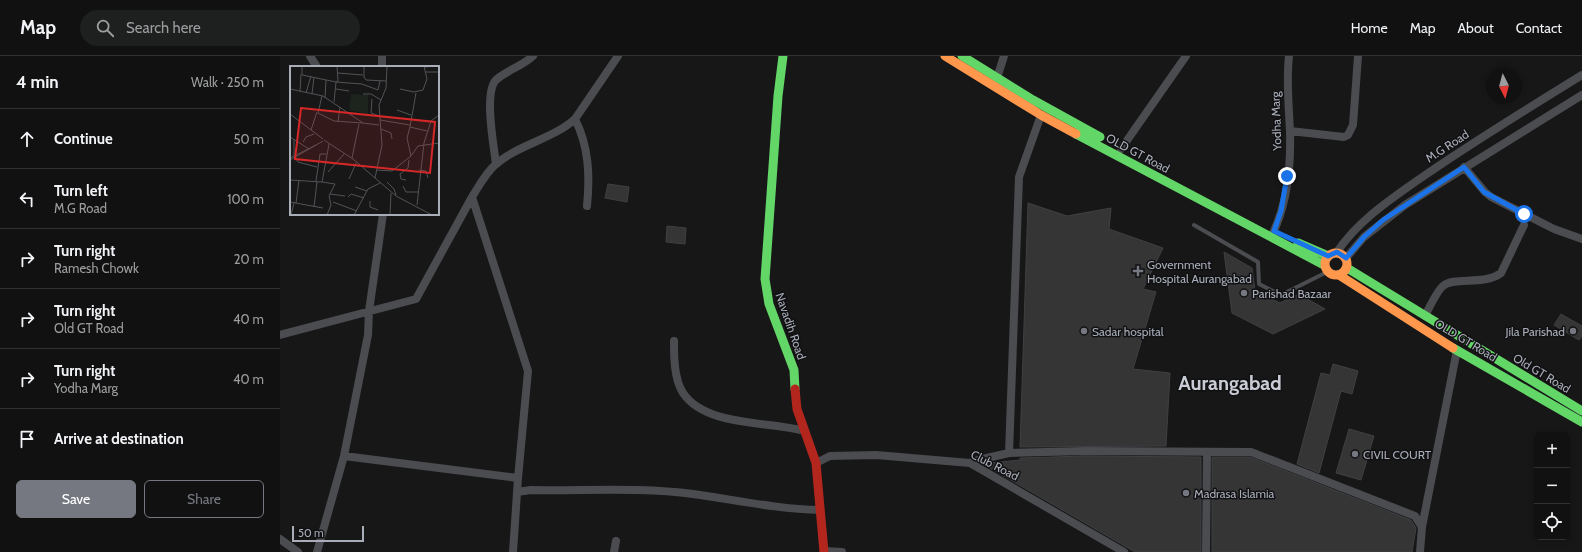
<!DOCTYPE html>
<meta charset="utf-8">
<style>
:root{--surface:#111;--page:#1e1f1f;--text:#f1f3f6;--muted:#9c9d9f;--line:#303131;--accent:#757880}
body{margin:0;font-family:Cabin,sans-serif;background:var(--page);color:var(--text)}
.controls{position:absolute;right:12px;bottom:12px;display:grid;overflow:hidden;border-radius:6px;box-shadow:0 2px 6px #0003}
.controls button{width:36px;height:36px;display:grid;place-items:center;padding:0;border:0;border-bottom:1px solid var(--line);background:var(--surface);color:var(--text);font:20px sans-serif}
.compass{position:absolute;left:1206px;top:12px;width:36px;height:36px;border-radius:50%;background:var(--surface);box-shadow:0 2px 6px #0003;rotate:174deg}
.scale{position:absolute;left:12px;bottom:10px;width:72px;box-sizing:border-box;padding-left:4px;border:2px solid #a8adb8;border-top:0;font-size:11px;line-height:14px;white-space:nowrap;color:#a8adb8;-webkit-text-stroke:3px #111113;paint-order:stroke}
.stop{position:absolute;width:12px;height:12px;margin:-9px;border:3px solid #1a73e8;border-radius:50%;background:#fff}
.stop.end{background:#1a73e8;border-color:#fff;box-shadow:0 1px 4px #0008}
.list{margin:0;padding:0;list-style:none}
h2{display:flex;justify-content:space-between;align-items:center;height:52px;margin:0;padding:0 16px;font-size:17px}
h2 small{font-size:13px;font-weight:400;color:var(--muted)}
.list li{display:grid;grid-template-columns:26px 1fr auto;gap:12px;align-items:center;box-sizing:border-box;height:60px;padding:0 16px;border-top:1px solid var(--line)}
.list b{display:block;font-size:15px;white-space:nowrap}
.list p{margin:0;font-size:13px;white-space:nowrap;color:var(--muted)}
.list em{font-size:13px;font-style:normal;color:var(--muted)}
.actions{display:flex;gap:8px;padding:12px 16px}
.actions a{flex:1;padding:9px 0;border:1px solid var(--accent);border-radius:6px;text-align:center;font-size:14px;color:var(--accent)}
.actions .main{background:var(--accent);color:#fff}
.icon{flex:none;width:22px;height:22px;fill:none;stroke:currentColor;stroke-width:2;stroke-linecap:round;stroke-linejoin:round}
.map{position:relative;flex:none;width:1302px;height:496px;overflow:hidden}
header{display:flex;align-items:center;gap:24px;box-sizing:border-box;height:56px;padding:0 20px;background:var(--surface);border-bottom:1px solid var(--line)}
header strong{font-size:19px}
nav{display:flex;gap:22px;margin-inline-start:auto;font-size:14px}
.search{width:280px;height:36px;background:var(--page);display:flex;align-items:center;gap:10px;box-sizing:border-box;padding:0 14px;border-radius:22px;color:var(--muted);font-size:15px}
main{display:flex}
aside{flex:1;background:var(--surface)}
.map>svg:first-child{display:block}
.building{fill:#353536;stroke:#3f4043}
.lines{fill:none;stroke-linecap:round;stroke-linejoin:round}
.lane{stroke:#4b4c50;stroke-width:4}
.street{stroke:#4b4c50;stroke-width:8}
.fast{stroke:#63d668;stroke-width:9}
.slow{stroke:#ff974d;stroke-width:9}
.jam{stroke:#b3261e;stroke-width:9}
.route{stroke:#1a73e8;stroke-width:5}
.poi-dot{fill:#757880;stroke:#111113;stroke-width:1.5}
.labels{text-anchor:middle;dominant-baseline:central;stroke-width:3;stroke-linejoin:round;paint-order:stroke}
.street-label{font-size:12px;fill:#a8adb8;stroke:#111113}
.poi-label{font-size:12px;fill:#a8adb8;stroke:#111113;text-anchor:start}
.town-label{font-size:20px;font-weight:bold;fill:#c9ccd4;stroke:#111113}
.inset-road{fill:none;stroke:#515357;stroke-width:1}
.view{fill:#d62828;fill-opacity:0.15;stroke:#d62828;stroke-width:2}
.inset-edge{fill:none;stroke:#a8adb8;stroke-width:2}
</style>
<header>
<strong>Map</strong>
<div class="search"><svg class="icon" aria-label="search" viewBox="0 0 24 24"><circle cx="10" cy="10" r="6"/><path d="M15 15l6 6"/></svg>Search here</div>
<nav><a>Home</a><a>Map</a><a>About</a><a>Contact</a></nav>
</header>
<main>
<aside>
<h2>4 min<small>Walk · 250 m</small></h2>
<ul class="list">
<li><svg class="icon" aria-label="ahead" viewBox="0 0 24 24"><path d="M12 20V5M6 11l6-6 6 6"/></svg><div><b>Continue</b></div><em>50 m</em></li>
<li><svg class="icon" aria-label="left" viewBox="0 0 24 24"><path d="M17 20v-9H6M10 6l-5 5 5 5"/></svg><div><b>Turn left</b><p>M.G Road</p></div><em>100 m</em></li>
<li><svg class="icon" aria-label="right" viewBox="0 0 24 24"><path d="M7 20v-9h11M14 6l5 5-5 5"/></svg><div><b>Turn right</b><p>Ramesh Chowk</p></div><em>20 m</em></li>
<li><svg class="icon" aria-label="right" viewBox="0 0 24 24"><path d="M7 20v-9h11M14 6l5 5-5 5"/></svg><div><b>Turn right</b><p>Old GT Road</p></div><em>40 m</em></li>
<li><svg class="icon" aria-label="right" viewBox="0 0 24 24"><path d="M7 20v-9h11M14 6l5 5-5 5"/></svg><div><b>Turn right</b><p>Yodha Marg</p></div><em>40 m</em></li>
<li><svg class="icon" aria-label="arrive" viewBox="0 0 24 24"><path d="M6 21V4h12l-3 4 3 4H6"/></svg><div><b>Arrive at destination</b></div></li>
</ul>
<div class="actions"><a class="main">Save</a><a>Share</a></div>
</aside>
<div class="map">
<svg width="1302" height="496" viewBox="0 0 1302 496">
<rect width="100%" height="100%" fill="#171717"/>
<!-- building -->
<path class="building" d="M328,128L349,131L347,146L325,142Z
M748,147L787,160L831,152L829,173L883,192L863,233L876,236L853,313L890,317L886,390L740,391Z
M387,170L406,172L405,188L386,186Z
M944,196L972,212L975,235L1000,247L1019,238L1045,253L993,278L952,257Z
M1281,258L1302,270V280L1299,284L1274,269Z
M1053,308L1078,315L1072,338L1061,335L1039,417L1017,408L1041,317L1050,319Z
M1069,373L1094,380L1081,424L1056,417Z
M805,400L921,401V496H855L703,408L740,404V402Z
M932,401H970L1131,464L1136,472L1132,496H932Z"/>
<g class="lines">
<!-- lane -->
<path class="lane" d="M914,169L978,206L979,228L1001,239L1047,216"/>
<!-- street -->
<path class="street" d="M30,0L37,11
M102,0V11
M717,22L724,0
M295,63C309,91 310,120 307,150
M1010,75L1064,81L1068,79L1073,69L1078,0
M841,93L906,0
M216,108C214,91 203,34 217,23C228,14 242,10 253,0
M1184,111L1205,136L1211,141L1274,173L1302,183
M192,141C199,130 205,118 215,109C237,89 273,83 295,63L338,0
M991,181C1007,150 1011,110 1010,76C1009,50 1006,26 1009,0
M1057,196C1077,166 1108,145 1138,124C1191,87 1247,53 1302,19
M1066,202L1084,181L1125,149L1302,39
M1145,260C1149,252 1157,235 1163,230C1174,220 1204,230 1221,217L1244,169
M0,279L136,243L192,141L248,315L238,422L64,400
M394,285C394,301 394,323 403,337C426,371 489,365 524,375
M729,397L739,121L761,59
M536,407L550,400L596,399L690,407L844,496
M690,407L698,404L729,397L805,395L971,396L1135,460L1142,471L1140,496
M237,436L251,434C305,435 360,431 413,438C456,444 497,453 540,454
M1142,471L1177,294
M0,483L18,496
M544,495L562,496
M37,496L64,400L88,279L89,255L103,158
M233,496L238,422
M334,496L336,485
M926,496L927,396"/>
<!-- fast -->
<path class="fast" d="M503,0L498,40L485,223L489,248L514,314L515,333
M682,0L753,44L820,81
M796,78L1044,209
M1018,187L1048,200
M1067,212L1302,355
M1173,292L1302,366"/>
<!-- slow -->
<path class="slow" d="M665,0L761,59L796,78
M1045 208a11 11 0 1 1 22 0a11 11 0 1 1-22 0Z
M1059,219L1173,292"/>
<!-- jam -->
<path class="jam" d="M515,333L517,353L536,407L544,496"/>
</g>
<g class="lines">
<!-- route -->
<path class="route" d="M1007,120L1001,155L994,175L1048,200L1057,196L1066,202L1084,181L1103,164L1184,111L1204,136L1244,158"/>
</g>
<!-- markers -->
<g class="poi-dot">
<path d="M856 209h4v4h4v4h-4v4h-4v-4h-4v-4h4z"/>
<circle cx="964" cy="237" r="4"/>
<circle cx="804" cy="275" r="4"/>
<circle cx="1293" cy="275" r="4"/>
<circle cx="1075" cy="398" r="4"/>
<circle cx="906" cy="437" r="4"/>
</g>
<g class="labels">
<!-- street labels -->
<g class="street-label">
<text transform="translate(996 65) rotate(-92)">Yodha Marg</text>
<text transform="translate(1167 90) rotate(-33)">M.G Road</text>
<text transform="translate(858 97) rotate(28)">OLD GT Road</text>
<text transform="translate(511 270) rotate(71)">Navadih Road</text>
<text transform="translate(1186 284) rotate(31)">OLD GT Road</text>
<text transform="translate(1262 317) rotate(31)">Old GT Road</text>
<text transform="translate(715 409) rotate(27)">Club Road</text>
</g>
<!-- poi labels -->
<g class="poi-label">
<text x="867" y="208">Government<tspan x="867" dy="14">Hospital Aurangabad</tspan></text>
<text x="972" y="237">Parishad Bazaar</text>
<text x="812" y="275">Sadar hospital</text>
<text x="1285" y="275" text-anchor="end">Jila Parishad</text>
<text x="1083" y="398">CIVIL COURT</text>
<text x="914" y="437">Madrasa Islamia</text>
</g>
<!-- town labels -->
<g class="town-label">
<text x="950" y="327">Aurangabad</text>
</g>
</g>
<!-- overview -->
<g transform="translate(10 10)">
<rect width="149" height="149" fill="#171717"/>
<path d="M61,28L78,29V48L59,44Z" fill="#1d241e"/>
<path class="inset-road" d="M12,0V9L46,16L44,36M47,0L48,15L46,16L72,18L88,24L90,15M74,0V11L76,14L96,15M134,1L146,0M135,6H149M48,7L73,9M0,23L33,30L73,57L89,59M46,23L59,25M110,23L124,26L133,24L137,13L134,0M10,26L11,8M16,27L21,10M22,28L24,11M73,28H81L91,34M32,30L28,47L44,55L73,57M35,32L36,14M82,33L81,47L89,50M107,44L121,49M0,48L33,73M90,54L120,59M48,56L50,41M120,61L126,27M91,63L101,67L102,73M21,64L27,46M137,65L120,61L117,72L121,90L128,80L149,77M0,71L19,83M34,74L63,93L106,130L142,149M13,76L16,71L24,68M4,90V73M5,91L8,96L27,101M0,92L26,79M62,92L69,58M0,94L33,75M87,104L102,105L121,90M129,104L136,105L138,112M38,106L54,88M85,112L92,79L89,39L96,22L97,0M59,113L66,97M0,114L32,116M116,114L111,113L110,108L118,102L119,94M26,115L30,88H36M97,116L104,123L106,129M113,120L116,126H128M65,121L77,125M40,128L55,130M58,131L61,128L74,132M80,135V141L88,144M0,136L33,142M43,136L67,145M6,137L9,114M127,139L134,77L141,55L149,49M24,141L27,116M1,149L4,137M37,149L41,139L39,130L45,118L32,116L39,78M64,149L78,123L90,117M100,149L101,127"/>
<path class="view" d="M11,42L145,56L140,107L5,93Z"/>
<rect width="149" height="149" class="inset-edge"/>
</g>
</svg>
<div class="controls">
<button>+</button>
<button>−</button>
<button><svg class="icon" aria-label="locate" viewBox="0 0 24 24"><circle cx="12" cy="12" r="6"/><path d="M12 2v4M12 18v4M2 12h4M18 12h4"/></svg></button>
</div>
<svg class="compass" viewBox="-18 -18 36 36"><path d="M0-13l5 13h-10z" fill="#e53935"/><path d="M0 13l5-13h-10z" fill="#9c9d9f"/></svg>
<div class="scale">50 m</div>
<div class="stop" style="left:1244px;top:158px"></div>
<div class="stop end" style="left:1007px;top:120px"></div>
</div>
</main>
